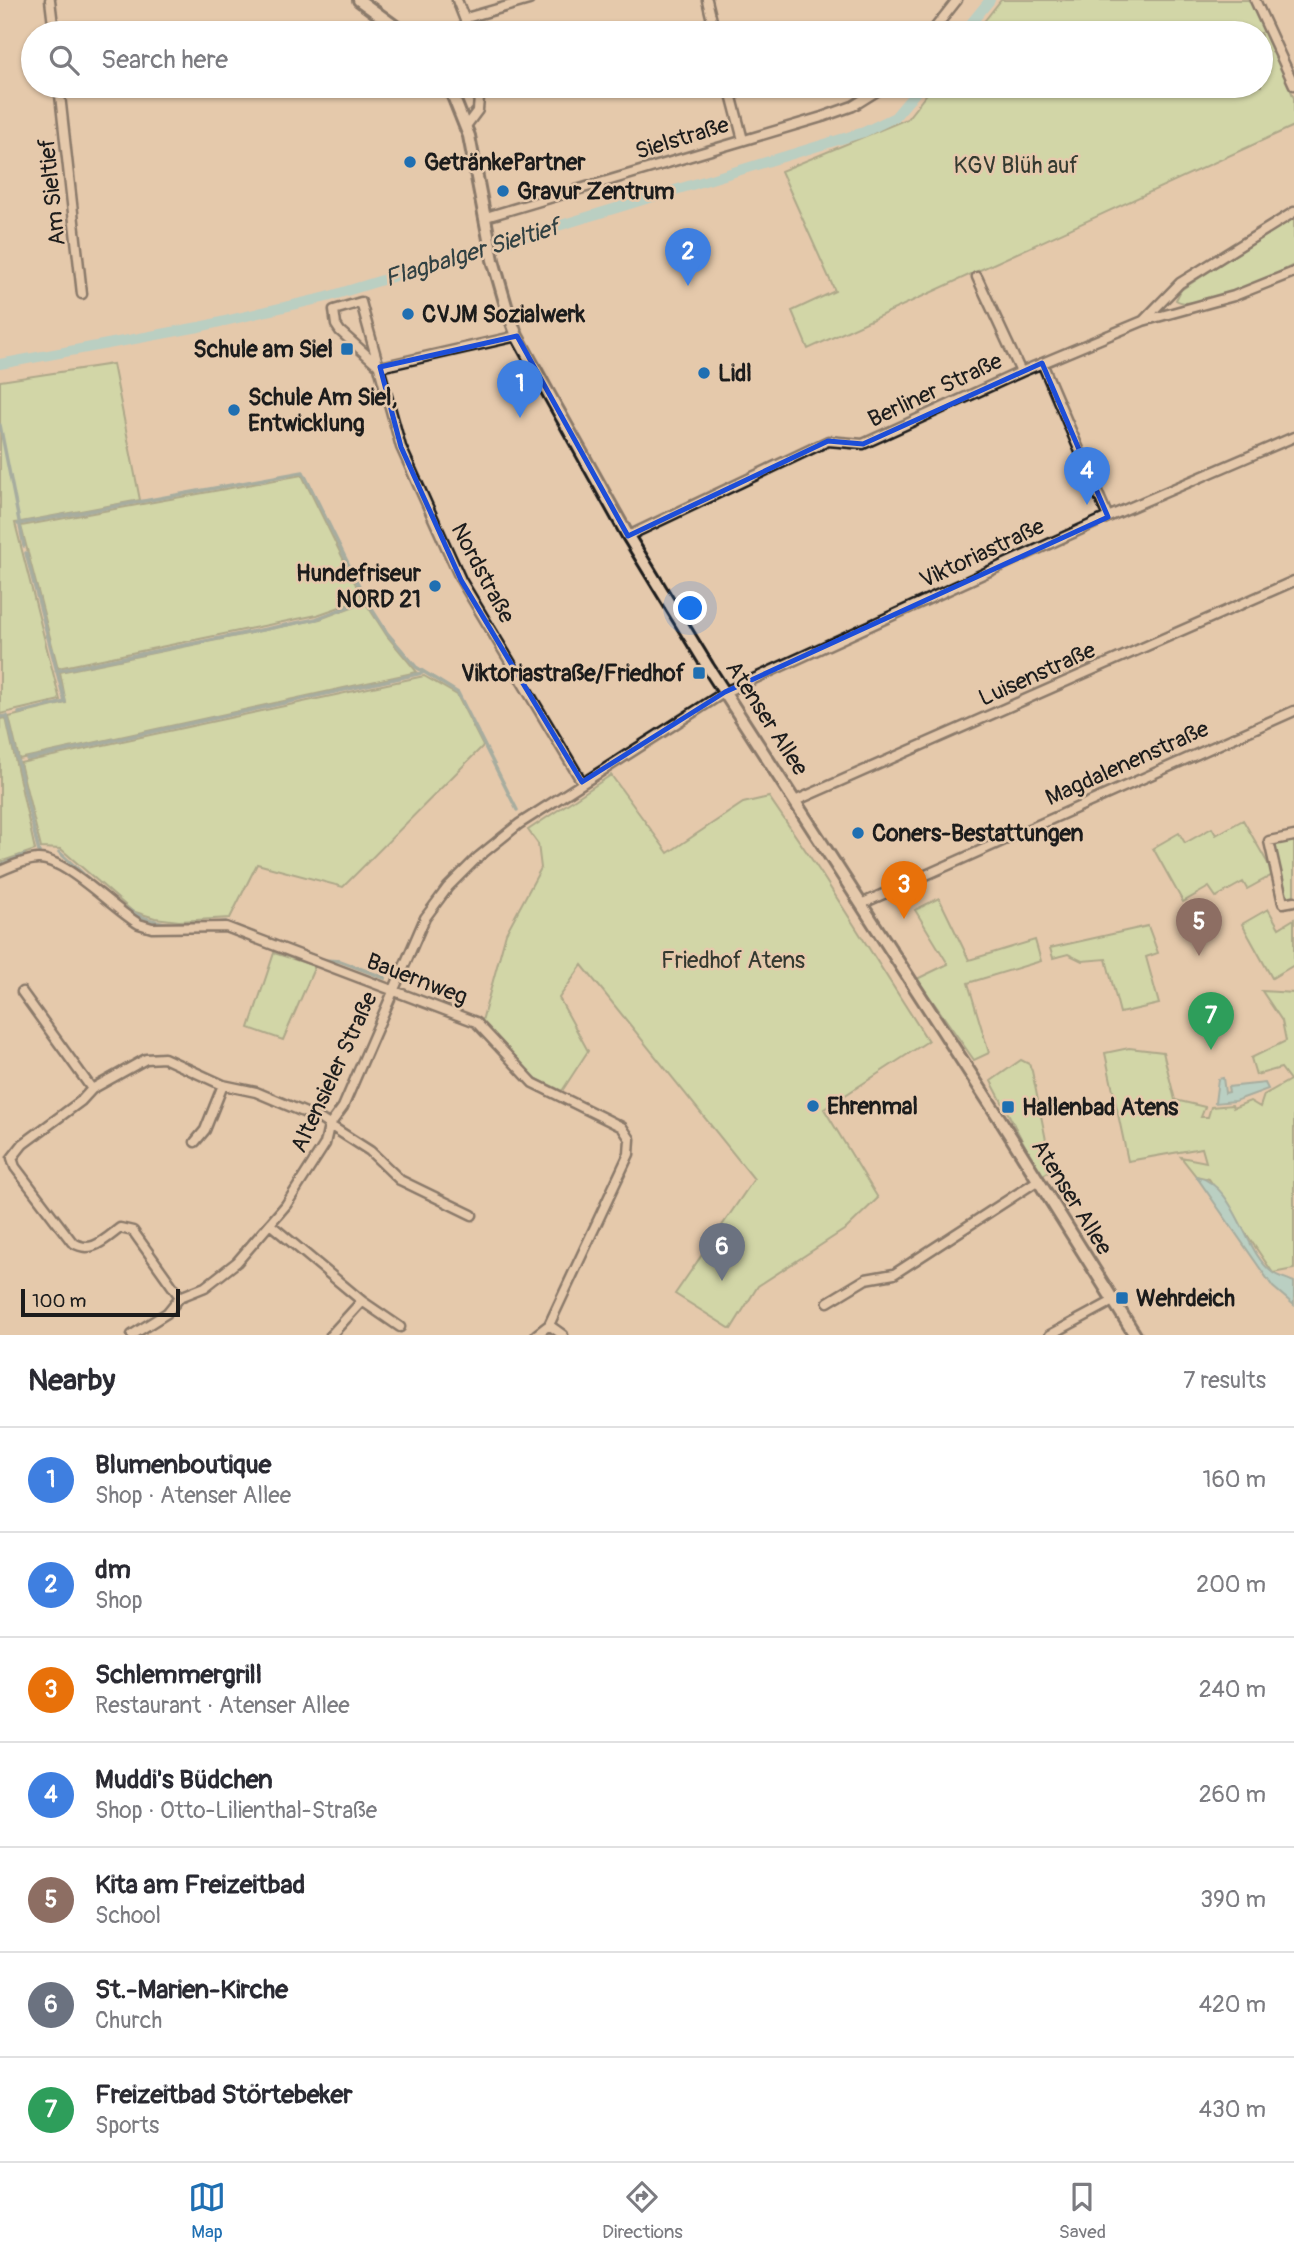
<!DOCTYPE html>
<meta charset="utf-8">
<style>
:root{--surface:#fff;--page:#f7f7f7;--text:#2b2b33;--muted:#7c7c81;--line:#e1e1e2;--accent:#1f6fb2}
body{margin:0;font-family:Pangolin,sans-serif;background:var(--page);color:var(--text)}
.scale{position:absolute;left:21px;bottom:18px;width:159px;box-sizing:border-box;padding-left:7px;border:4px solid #1c1c1c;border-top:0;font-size:19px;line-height:24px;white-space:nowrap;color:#1c1c1c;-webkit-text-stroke:5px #e5c9ac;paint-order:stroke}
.you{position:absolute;left:691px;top:609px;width:24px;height:24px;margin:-18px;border:5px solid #fff;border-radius:50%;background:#1a73e8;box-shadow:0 0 0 10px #1a73e833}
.badge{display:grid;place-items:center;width:46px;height:46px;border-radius:50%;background:var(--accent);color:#fff;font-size:23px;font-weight:700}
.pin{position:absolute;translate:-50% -58px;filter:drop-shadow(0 2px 4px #0008)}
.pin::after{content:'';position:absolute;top:37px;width:24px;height:21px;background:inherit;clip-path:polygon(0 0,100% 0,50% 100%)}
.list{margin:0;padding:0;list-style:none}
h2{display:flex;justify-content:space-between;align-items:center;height:91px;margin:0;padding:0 28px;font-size:30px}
h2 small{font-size:23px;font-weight:400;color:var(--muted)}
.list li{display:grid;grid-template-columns:46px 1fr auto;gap:21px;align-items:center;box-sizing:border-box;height:105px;padding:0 28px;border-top:2px solid var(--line)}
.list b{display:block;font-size:26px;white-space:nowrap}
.list p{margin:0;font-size:23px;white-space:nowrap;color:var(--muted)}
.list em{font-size:23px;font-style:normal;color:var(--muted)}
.icon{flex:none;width:38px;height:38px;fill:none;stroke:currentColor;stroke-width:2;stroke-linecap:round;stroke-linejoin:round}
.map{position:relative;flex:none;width:1294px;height:1335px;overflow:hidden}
.search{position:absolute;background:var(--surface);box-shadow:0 2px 5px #0004;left:21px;right:21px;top:21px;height:77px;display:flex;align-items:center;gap:18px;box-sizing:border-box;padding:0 24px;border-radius:38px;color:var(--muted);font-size:26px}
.sheet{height:826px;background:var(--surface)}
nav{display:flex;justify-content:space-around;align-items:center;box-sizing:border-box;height:98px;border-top:2px solid var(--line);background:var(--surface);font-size:19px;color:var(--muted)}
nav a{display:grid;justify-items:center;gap:4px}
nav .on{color:var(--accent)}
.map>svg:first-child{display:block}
.green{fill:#bae6a3;stroke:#6b8160;stroke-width:2}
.water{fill:#85d7de;stroke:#5b8c90;stroke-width:2}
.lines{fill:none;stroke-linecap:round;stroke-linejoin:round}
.stream{stroke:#5b8c90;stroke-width:3.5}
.canal{stroke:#85d7de;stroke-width:10}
.minor-casing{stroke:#1c1c1c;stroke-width:13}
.tertiary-casing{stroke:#1c1c1c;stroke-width:16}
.minor{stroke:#e5c9ac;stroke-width:8}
.tertiary{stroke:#e5c9ac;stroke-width:10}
.marked{fill:none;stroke:#1d4ed8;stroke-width:5;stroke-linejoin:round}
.poi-dot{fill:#1f6fb2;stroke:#e5c9ac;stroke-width:2.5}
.labels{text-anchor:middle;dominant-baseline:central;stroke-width:5;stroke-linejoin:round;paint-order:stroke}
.street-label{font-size:23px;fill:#1c1c1c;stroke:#e5c9ac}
.poi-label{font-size:23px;font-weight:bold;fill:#1c1c1c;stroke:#e5c9ac;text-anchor:start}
.park-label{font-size:23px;fill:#343a30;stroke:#e5c9ac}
.water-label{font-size:24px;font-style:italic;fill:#314143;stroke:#e5c9ac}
</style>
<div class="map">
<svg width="1294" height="1335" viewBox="0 0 1294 1335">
<rect width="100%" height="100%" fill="#e5c9ac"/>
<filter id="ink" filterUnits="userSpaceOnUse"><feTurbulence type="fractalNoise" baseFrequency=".0143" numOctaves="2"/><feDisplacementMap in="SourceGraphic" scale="14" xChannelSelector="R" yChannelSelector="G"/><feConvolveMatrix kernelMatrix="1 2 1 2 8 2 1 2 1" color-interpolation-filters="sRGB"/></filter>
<g filter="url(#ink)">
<!-- green -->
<path class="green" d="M1001,0H1254L1294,98V126L808,349L792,311L835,291L781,171L907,119L933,86H1261V33H975Z
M1294,216V265C1273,276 1195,313 1176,300L1181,290Z
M113,364L140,500L15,523L60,700L0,714V381Z
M302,475L363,599L317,615L58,668L21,526Z
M365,602L387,636L417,672L19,759L9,717L66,703L60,672L320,619Z
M424,676L457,695L483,746L343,887L257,864L230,918L179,921L155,918L132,911L61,849L41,848L20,763Z
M6,718L35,850L0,862V719Z
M611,775L668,853L743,803L769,797L819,870L928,1041L824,1109L878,1198L847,1228L758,1286L731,1329L675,1294L754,1179L582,965L559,998L588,1051L562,1091L535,1078L482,1021L506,933L541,868L538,844L528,830Z
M1243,820L1274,874L1247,889L1243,882L1216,897L1209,887L1183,902L1153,848L1179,833L1185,843L1212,828L1216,835Z
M1294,840V898L1284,900L1271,844Z
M939,898L969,960L1035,940L1041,961L968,983L989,1053L974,1060L917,979L948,964L915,910Z
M1268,909L1279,928L1294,919V965L1272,978L1242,924Z
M1148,926L1158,953L1146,957L1159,1004L1120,1013L1106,959L1082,961L1068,954L1053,958L1050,948Z
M274,953L315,966L283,1040L249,1028Z
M1262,991L1294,993V1269L1273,1273L1209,1179L1196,1176L1181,1157L1206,1162L1202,1148L1128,1161L1105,1053L1129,1048L1163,1052L1175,1100L1205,1107L1201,1117H1208L1211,1107L1232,1105L1233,1108L1250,1101L1260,1107L1264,1095L1290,1080L1281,1068L1256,1075L1251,1058L1286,1041L1282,1021Z
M1021,1060L1029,1064L1032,1071L1052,1170L1041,1176L991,1081Z"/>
<!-- water -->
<path class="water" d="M1223,1078L1225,1093L1229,1092L1228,1087L1265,1083L1268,1089L1235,1101L1215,1103L1218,1079Z
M1196,1176C1237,1186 1243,1251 1273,1273C1279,1277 1288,1279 1294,1282V1305L1273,1287Z"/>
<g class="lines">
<!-- stream -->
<path class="stream" d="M0,425L24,546
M18,524L303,472L366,600L387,633L416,667L458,693L517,810
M56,671L316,619L366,600
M19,713L65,702L26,553
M0,717L7,716L39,852
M27,759L422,673
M59,852L102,891
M0,865L24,855
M116,902C134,915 150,922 173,924
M208,924L226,922L280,944
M324,960L340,961L385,978"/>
<!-- canal -->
<path class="canal" d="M963,33L990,0
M0,364L199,327L327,297L864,132L895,117L921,86"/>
<defs>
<path id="minor" d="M50,0L54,33
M457,0L470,33
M707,0L715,33
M1255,0L1294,85
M466,18L529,0
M931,33L957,0
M59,86L82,294
M729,86L743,140
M466,126L478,110L480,86
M486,217L822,117L853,106L885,86
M977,277L1021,372
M1144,320L1180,283L1294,212
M1042,363L1108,517
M380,367L340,331L336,325L334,310L361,302L401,447L461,580L582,782
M380,367L517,336
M628,536L828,441L863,444L1021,372L1143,321L1234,296L1294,272
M795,801L1294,581
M1294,836L1269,841L1283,903L1294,901
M0,871C12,866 24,860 37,859C65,857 113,909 139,924L152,928L226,927L476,1022L533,1083L622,1127L630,1139L629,1154L549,1325L536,1335
M861,904L1294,711
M22,992L92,1089
M195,1142L205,1130L223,1085
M271,1225L362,1301L331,1335
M180,1297L133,1231L120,1228C104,1240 91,1255 72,1242L15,1167L12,1158L23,1144L81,1101L92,1089L146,1059L164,1058L223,1085L256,1092L320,1119L370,1151L400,1180L472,1215
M362,1301L400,1327
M828,1302L866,1279L894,1274L1037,1181
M549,1325L563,1335
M132,1335L167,1313L180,1297L205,1287L237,1262L286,1205L325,1144L329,1126L343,1107L425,918L448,887L477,858L519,824L725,692L1108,517L1294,437
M1050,1335L1113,1301"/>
<path id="tertiary" d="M359,0L404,33
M449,86L469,136L493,260L507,309L517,336L546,389L628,536L708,667L996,1113L1135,1335"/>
</defs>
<!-- minor casing -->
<use href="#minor" class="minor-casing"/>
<!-- tertiary casing -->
<use href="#tertiary" class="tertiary-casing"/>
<!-- minor -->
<use href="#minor" class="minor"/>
<!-- tertiary -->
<use href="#tertiary" class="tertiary"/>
</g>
</g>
<!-- marked area -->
<path d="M0 0H1294V1335H0ZM517,336L628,536L828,441L863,444L1042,363L1108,517L725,692L582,782L461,580L401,447L380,367Z" fill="#e5c9ac" fill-opacity=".55" fill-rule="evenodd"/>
<path class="marked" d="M517,336L628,536L828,441L863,444L1042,363L1108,517L725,692L582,782L461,580L401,447L380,367Z"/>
<!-- markers -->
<g class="poi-dot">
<circle cx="410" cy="162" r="7"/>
<circle cx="503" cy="191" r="7"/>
<circle cx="408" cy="314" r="7"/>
<rect x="340" y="342" width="14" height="14" rx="3.5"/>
<circle cx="704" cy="373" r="7"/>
<circle cx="234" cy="410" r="7"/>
<circle cx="435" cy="586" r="7"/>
<rect x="692" y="666" width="14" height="14" rx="3.5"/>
<circle cx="858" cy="833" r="7"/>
<circle cx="813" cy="1106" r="7"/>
<rect x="1001" y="1100" width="14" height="14" rx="3.5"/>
<rect x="1115" y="1291" width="14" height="14" rx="3.5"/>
</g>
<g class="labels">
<!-- street labels -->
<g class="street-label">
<text transform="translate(682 138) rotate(-17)">Sielstraße</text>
<text transform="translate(52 192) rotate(-96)">Am Sieltief</text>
<text transform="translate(935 390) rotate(-25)">Berliner Straße</text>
<text transform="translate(982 553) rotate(-25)">Viktoriastraße</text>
<text transform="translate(483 573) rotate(62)">Nordstraße</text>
<text transform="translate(1037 674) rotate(-24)">Luisenstraße</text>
<text transform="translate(767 718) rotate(57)">Atenser Allee</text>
<text transform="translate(1127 763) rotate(-24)">Magdalenenstraße</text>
<text transform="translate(417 979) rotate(21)">Bauernweg</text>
<text transform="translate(334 1072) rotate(-65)">Altensieler Straße</text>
<text transform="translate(1072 1197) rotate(58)">Atenser Allee</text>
</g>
<!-- poi labels -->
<g class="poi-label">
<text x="424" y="162">GetränkePartner</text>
<text x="517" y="191">Gravur Zentrum</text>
<text x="422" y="314">CVJM Sozialwerk</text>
<text x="333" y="349" text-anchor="end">Schule am Siel</text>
<text x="718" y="373">Lidl</text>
<text x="248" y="397">Schule Am Siel,<tspan x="248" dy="26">Entwicklung</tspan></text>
<text x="421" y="573" text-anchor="end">Hundefriseur<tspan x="421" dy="26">NORD 21</tspan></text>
<text x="685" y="673" text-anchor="end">Viktoriastraße/Friedhof</text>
<text x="872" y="833">Coners-Bestattungen</text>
<text x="827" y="1106">Ehrenmal</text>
<text x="1022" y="1107">Hallenbad Atens</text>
<text x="1136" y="1298">Wehrdeich</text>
</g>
<!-- park labels -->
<g class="park-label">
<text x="1016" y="165">KGV Blüh auf</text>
<text x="733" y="960">Friedhof Atens</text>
</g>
<!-- water labels -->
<g class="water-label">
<text transform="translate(472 253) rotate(-17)">Flagbalger Sieltief</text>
</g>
</g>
</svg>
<div class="scale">100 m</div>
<div class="you"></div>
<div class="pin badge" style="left:520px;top:418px;background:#3f7fe0">1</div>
<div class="pin badge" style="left:688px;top:286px;background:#3f7fe0">2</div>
<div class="pin badge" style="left:904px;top:919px;background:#e8710a">3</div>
<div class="pin badge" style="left:1087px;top:505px;background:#3f7fe0">4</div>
<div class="pin badge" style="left:1199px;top:956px;background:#8d6e63">5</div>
<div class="pin badge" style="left:722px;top:1281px;background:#6b7280">6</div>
<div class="pin badge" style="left:1211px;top:1050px;background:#2e9e5b">7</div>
<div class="search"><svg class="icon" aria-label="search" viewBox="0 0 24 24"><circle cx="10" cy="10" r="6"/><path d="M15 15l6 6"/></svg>Search here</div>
</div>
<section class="sheet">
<h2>Nearby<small>7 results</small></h2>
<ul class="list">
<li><span class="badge" style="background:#3f7fe0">1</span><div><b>Blumenboutique</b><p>Shop · Atenser Allee</p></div><em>160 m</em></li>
<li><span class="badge" style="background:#3f7fe0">2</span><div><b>dm</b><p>Shop</p></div><em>200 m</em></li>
<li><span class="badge" style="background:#e8710a">3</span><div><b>Schlemmergrill</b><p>Restaurant · Atenser Allee</p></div><em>240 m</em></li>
<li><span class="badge" style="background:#3f7fe0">4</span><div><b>Muddi's Büdchen</b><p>Shop · Otto-Lilienthal-Straße</p></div><em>260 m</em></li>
<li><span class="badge" style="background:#8d6e63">5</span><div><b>Kita am Freizeitbad</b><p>School</p></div><em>390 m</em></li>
<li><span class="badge" style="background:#6b7280">6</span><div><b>St.-Marien-Kirche</b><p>Church</p></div><em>420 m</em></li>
<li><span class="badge" style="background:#2e9e5b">7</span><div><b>Freizeitbad Störtebeker</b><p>Sports</p></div><em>430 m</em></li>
</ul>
</section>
<nav>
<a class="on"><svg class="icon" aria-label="map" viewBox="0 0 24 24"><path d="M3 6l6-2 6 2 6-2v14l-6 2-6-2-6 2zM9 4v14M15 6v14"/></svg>Map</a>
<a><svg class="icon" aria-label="directions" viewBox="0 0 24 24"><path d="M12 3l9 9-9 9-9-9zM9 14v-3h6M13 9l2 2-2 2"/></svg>Directions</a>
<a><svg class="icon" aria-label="saved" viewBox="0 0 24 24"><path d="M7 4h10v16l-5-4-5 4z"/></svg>Saved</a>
</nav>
